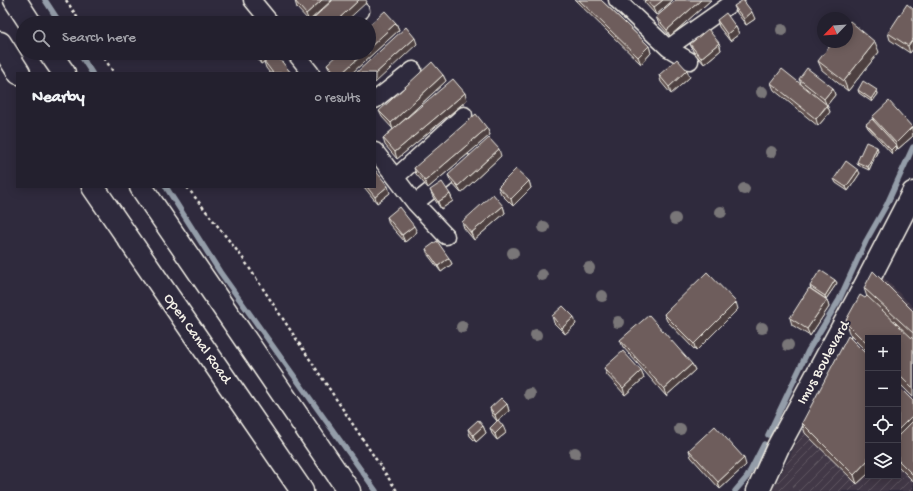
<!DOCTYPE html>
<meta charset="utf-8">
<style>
:root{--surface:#23202e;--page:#2f2d3a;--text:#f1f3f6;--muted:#a3a3aa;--line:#403e4a}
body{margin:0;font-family:"Gochi Hand",sans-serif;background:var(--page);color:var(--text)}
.controls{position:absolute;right:12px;bottom:12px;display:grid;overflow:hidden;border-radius:0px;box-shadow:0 2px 10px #0003}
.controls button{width:36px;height:36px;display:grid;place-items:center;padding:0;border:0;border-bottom:1px solid var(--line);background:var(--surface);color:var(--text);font:20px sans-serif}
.compass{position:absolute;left:817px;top:12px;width:36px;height:36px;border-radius:50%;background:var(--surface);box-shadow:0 2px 10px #0003;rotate:245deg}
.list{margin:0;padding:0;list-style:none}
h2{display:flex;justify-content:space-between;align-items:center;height:52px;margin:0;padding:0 16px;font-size:17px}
h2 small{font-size:13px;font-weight:400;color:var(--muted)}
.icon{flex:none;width:22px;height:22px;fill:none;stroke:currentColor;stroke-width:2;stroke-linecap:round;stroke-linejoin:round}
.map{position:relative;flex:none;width:913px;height:491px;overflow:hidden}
.search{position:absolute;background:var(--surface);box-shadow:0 2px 10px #0003;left:16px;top:16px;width:360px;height:44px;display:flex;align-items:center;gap:10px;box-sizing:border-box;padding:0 14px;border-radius:22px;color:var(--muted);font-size:15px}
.panel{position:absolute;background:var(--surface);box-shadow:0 2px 10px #0003;left:16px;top:72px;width:360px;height:116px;border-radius:0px}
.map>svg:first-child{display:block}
.industrial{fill:url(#industrial-furrows);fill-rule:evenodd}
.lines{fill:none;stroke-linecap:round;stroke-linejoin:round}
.stream{stroke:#949da9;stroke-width:5.5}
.street-casing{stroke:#f4f1e8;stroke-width:19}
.secondary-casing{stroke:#f4f1e8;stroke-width:25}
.path{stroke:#f4f1e8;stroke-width:2.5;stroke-dasharray:3 3;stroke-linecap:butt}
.street{stroke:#2f2a3d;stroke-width:16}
.secondary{stroke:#2f2a3d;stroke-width:22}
.tree{fill:#797678}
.wall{fill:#5f504e;stroke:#f4f1e8}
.shaded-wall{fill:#4d4140;stroke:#f4f1e8}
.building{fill:#6e5d5b;stroke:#f4f1e8}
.labels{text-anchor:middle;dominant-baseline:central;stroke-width:3.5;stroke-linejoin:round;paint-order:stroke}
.street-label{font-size:15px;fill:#f4f1e8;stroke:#2f2a3d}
</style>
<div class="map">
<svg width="913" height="491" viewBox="0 0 913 491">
<defs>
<pattern id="industrial-furrows" width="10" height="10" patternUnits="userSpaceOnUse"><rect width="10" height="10" fill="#423946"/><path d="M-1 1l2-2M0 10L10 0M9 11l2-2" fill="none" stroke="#5e5661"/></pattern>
</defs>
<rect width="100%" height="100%" fill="#2f2a3d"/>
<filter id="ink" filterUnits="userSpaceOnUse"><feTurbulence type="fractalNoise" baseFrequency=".025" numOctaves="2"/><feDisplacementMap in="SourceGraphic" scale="8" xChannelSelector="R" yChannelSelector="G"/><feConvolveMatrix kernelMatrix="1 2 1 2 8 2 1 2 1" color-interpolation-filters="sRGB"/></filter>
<g filter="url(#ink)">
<!-- industrial -->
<path class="industrial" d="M881,275L913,307V491H772ZM868,338H898V476H868Z"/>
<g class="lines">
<!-- stream -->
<path class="stream" d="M45,0L60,23
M79,53L92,73
M166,187L220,272L376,491
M768,435L808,351L839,300L866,241L887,204L913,147
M735,491L747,477L764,444"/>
<defs>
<path id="street" d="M252,0L271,23
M617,0L668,48L690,61
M347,23L361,11
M668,48L736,0
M295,53L311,73
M375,100L413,70
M375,151L415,203L446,236
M396,177L464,115
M415,203L466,163"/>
<path id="secondary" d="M15,0L30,23
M0,43L19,73
M50,53L64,73
M93,187L302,491
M141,187L349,491
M758,491L778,447L866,284L913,193"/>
</defs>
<!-- street casing -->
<use href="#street" class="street-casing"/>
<!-- secondary casing -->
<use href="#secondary" class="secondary-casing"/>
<!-- path -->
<path class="path" d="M66,0L81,23
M101,53L114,73
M187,187L242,257L397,491"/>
<!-- street -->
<use href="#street" class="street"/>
<!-- secondary -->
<use href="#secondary" class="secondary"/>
</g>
<!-- trees -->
<g class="tree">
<circle cx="782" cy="30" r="6"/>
<circle cx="762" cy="92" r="6"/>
<circle cx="771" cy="152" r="6"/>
<circle cx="744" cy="189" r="6"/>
<circle cx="721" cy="212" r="6"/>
<circle cx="675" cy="219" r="6"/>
<circle cx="544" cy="227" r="6"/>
<circle cx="513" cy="253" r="6"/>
<circle cx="589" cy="268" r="6"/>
<circle cx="542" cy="275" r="6"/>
<circle cx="602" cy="296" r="6"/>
<circle cx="618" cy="322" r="6"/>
<circle cx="462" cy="327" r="6"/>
<circle cx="762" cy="328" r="6"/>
<circle cx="536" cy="335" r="6"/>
<circle cx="788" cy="345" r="6"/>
<circle cx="530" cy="394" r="6"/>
<circle cx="680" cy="429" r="6"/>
<circle cx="575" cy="453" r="6"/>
</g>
<!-- wall -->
<path class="wall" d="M332,0L309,21L297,8L295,1Z
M575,0H601L649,46L651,53L641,64Z
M644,0H673L656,15L645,3Z
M676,0H711L670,36L659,24L656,17Z
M734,6L755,19L746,25L737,13Z
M913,9V49L910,53L890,40L888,33Z
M717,20L736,27L739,34L730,41L719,27Z
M396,23L399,30L352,73H332L330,70L327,64Z
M719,43L721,50L704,64L693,51L690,44Z
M879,52L848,91L822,70L818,61Z
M253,53H274L291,73H270L266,68L264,62L261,64Z
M443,75L446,81L403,121L467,100L397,159L385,145L383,138L393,129L382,117L379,111Z
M659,75L690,77L671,94L661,82Z
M799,79L833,88L835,95L827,105L830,112L818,126L774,90L771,83L801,84Z
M858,90H877L878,94L872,102L859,93Z
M872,117L912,127L913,136L898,149L897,147V149L892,154L868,128L866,124L874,121Z
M487,128L490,135L428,188L416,174L414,168Z
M878,150L869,170L858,165L857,162Z
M501,156L461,193L451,182L448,175Z
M860,173L848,191L836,183L834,179Z
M529,181L531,188L513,206L501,194L498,187Z
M364,187H375L390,193L377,203Z
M430,190L450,194L453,201L441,209L433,197Z
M503,206L505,213L474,240L464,228L462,222Z
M387,217L417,232L405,242L389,224Z
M426,249L449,258L452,264L441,272L428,255Z
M835,280L837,283L826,299L811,289L810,286Z
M864,288L913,311V397L898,382V338H868V353L850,335L845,322L867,297Z
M827,300L829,307L810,336L792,325L790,318Z
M738,309L696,351L667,321L664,314Z
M552,316L576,324L565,334L554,323Z
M620,340L692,364L695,370L666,396L623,347Z
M868,356V474L857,484L805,433L802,423Z
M604,368L641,371L644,378L625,395L607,375Z
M898,386L913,401V481L898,466Z
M507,404L509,411L498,420L506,433L497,440L492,434L490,428L497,421L492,415L490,408Z
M483,426L486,433L476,442L470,436L468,429Z
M689,450L746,465L720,489L691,457Z"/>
<!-- shaded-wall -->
<path class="shaded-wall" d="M322,0H332L309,21L306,14Z
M359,0H366L367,2L344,23H334Z
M663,0H673L656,15L653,8Z
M701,0H711L670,36L667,30Z
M752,12L755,19L746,25L744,19Z
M396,23L399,30L352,73H342L364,53H369V48Z
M736,27L739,34L730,41L727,34Z
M415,38L417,44L375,83V74Z
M913,39V49L910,53L908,46Z
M875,42L879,52L848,91L844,81Z
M719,43L721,50L704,64L701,58Z
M649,46L651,53L641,64L638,57Z
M264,53H274V54L261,64L259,57Z
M687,70L690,77L671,94L669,87Z
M443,75L446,81L393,130L391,123Z
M833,88L835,95L827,105L830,112L818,126L816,119L827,106L824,99Z
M877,90L878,94L872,102L871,99Z
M465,93L467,100L397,159L395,152Z
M912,127L913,136L898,149L896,143Z
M487,128L490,135L428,188L425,181Z
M896,145L897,149L892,154L891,150Z
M877,147L878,150L869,170L868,167Z
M499,149L501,156L461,193L458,186Z
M858,170L860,173L848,191L846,187Z
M529,181L531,188L513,206L511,199Z
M388,186L390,193L377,203L375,197Z
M450,194L453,201L441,209L438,202Z
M503,206L505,213L474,240L471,233Z
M414,226L417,232L405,242L402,235Z
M449,258L452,264L441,272L438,266Z
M835,280L837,283L826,299L825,296Z
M827,300L829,307L810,336L807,329Z
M736,302L738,309L696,351L694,344Z
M574,317L576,324L565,334L562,328Z
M692,364L695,370L666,396L664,389Z
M641,371L644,378L625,395L623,388Z
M507,404L509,411L497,421L495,415Z
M913,415V428L898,443V430Z
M483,426L486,433L476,442L473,435Z
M503,426L506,433L497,440L495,434Z
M744,458L746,465L720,489L718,482Z
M868,460V474L857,484L854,475Z"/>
<!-- building -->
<path class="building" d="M296,0H322L306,14L295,1Z
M333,0H359L334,23H308Z
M579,0H601L649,46L638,57Z
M646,0H663L653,8Z
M676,0H701L667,30L656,17Z
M743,0L752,12L744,19L734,6Z
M907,4L913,9V39L908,46L888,33Z
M385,11L396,23L369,48V25Z
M726,13L736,27L727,34L717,20Z
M250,18L253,23H244Z
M850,21L875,42L844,81L818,61L833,42H847V24Z
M406,27L415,38L375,74V73H356Z
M708,29L719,43L701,58L690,44Z
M256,53H264L259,57Z
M274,53H275L291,73H273L264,61Z
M339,53H364L342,73H336L327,64Z
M677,59L687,70L669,87L659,75Z
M432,62L443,75L391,123L379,111Z
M807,68L833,88L824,99L799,79Z
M782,69L827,105L816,119L771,83Z
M453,79L465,93L395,152L383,138Z
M863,81L877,90L871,99L858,90Z
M889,101L912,127L896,143L872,117Z
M476,114L487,128L425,181L414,168Z
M872,119L896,145L891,150L866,124Z
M489,138L499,149L458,186L448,175Z
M866,142L877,147L868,167L857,162Z
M846,161L858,170L846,187L834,179Z
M516,169L529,181L511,199L498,187Z
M375,170L388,186L375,197L367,187H375Z
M442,182L450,194L438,202L430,190Z
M493,194L503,206L471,233L462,222Z
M399,207L414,226L402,235L387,217Z
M437,241L449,258L438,266L426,249Z
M820,270L835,280L825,296L810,286Z
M873,271L913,311V333L864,288Z
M707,272L736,302L694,344L664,314Z
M809,288L827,300L807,329L790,318Z
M860,295L865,298L867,296L913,339V389L898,374V338H868V345L845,322Z
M563,306L574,317L562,328L552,316Z
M649,315L692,364L664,389L620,340Z
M848,336L868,356V460L854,475L802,423Z
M623,351L641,371L623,388L604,368Z
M898,386L913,401V415L898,430Z
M501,398L507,404L495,415L490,408Z
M478,420L483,426L473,435L468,429Z
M498,420L503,426L495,434L490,428Z
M913,421V475L898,460V436Z
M715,426L744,458L718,482L689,450Z"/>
</g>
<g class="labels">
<!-- street labels -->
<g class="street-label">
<text transform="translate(197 339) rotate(55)">Open Canal Road</text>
<text transform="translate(824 363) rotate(-61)">Imus Boulevard</text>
</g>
</g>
</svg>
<div class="controls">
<button>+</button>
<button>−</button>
<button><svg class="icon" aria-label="locate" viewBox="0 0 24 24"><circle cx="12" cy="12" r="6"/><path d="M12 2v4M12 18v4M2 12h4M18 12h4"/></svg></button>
<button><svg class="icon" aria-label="layers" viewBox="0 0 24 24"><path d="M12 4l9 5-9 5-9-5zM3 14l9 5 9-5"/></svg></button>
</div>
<svg class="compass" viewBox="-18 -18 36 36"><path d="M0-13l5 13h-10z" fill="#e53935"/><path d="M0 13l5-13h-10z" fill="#a3a3aa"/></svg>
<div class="search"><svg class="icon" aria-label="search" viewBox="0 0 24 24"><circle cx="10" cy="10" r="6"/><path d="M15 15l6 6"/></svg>Search here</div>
<section class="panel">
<h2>Nearby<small>0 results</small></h2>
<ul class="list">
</ul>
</section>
</div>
